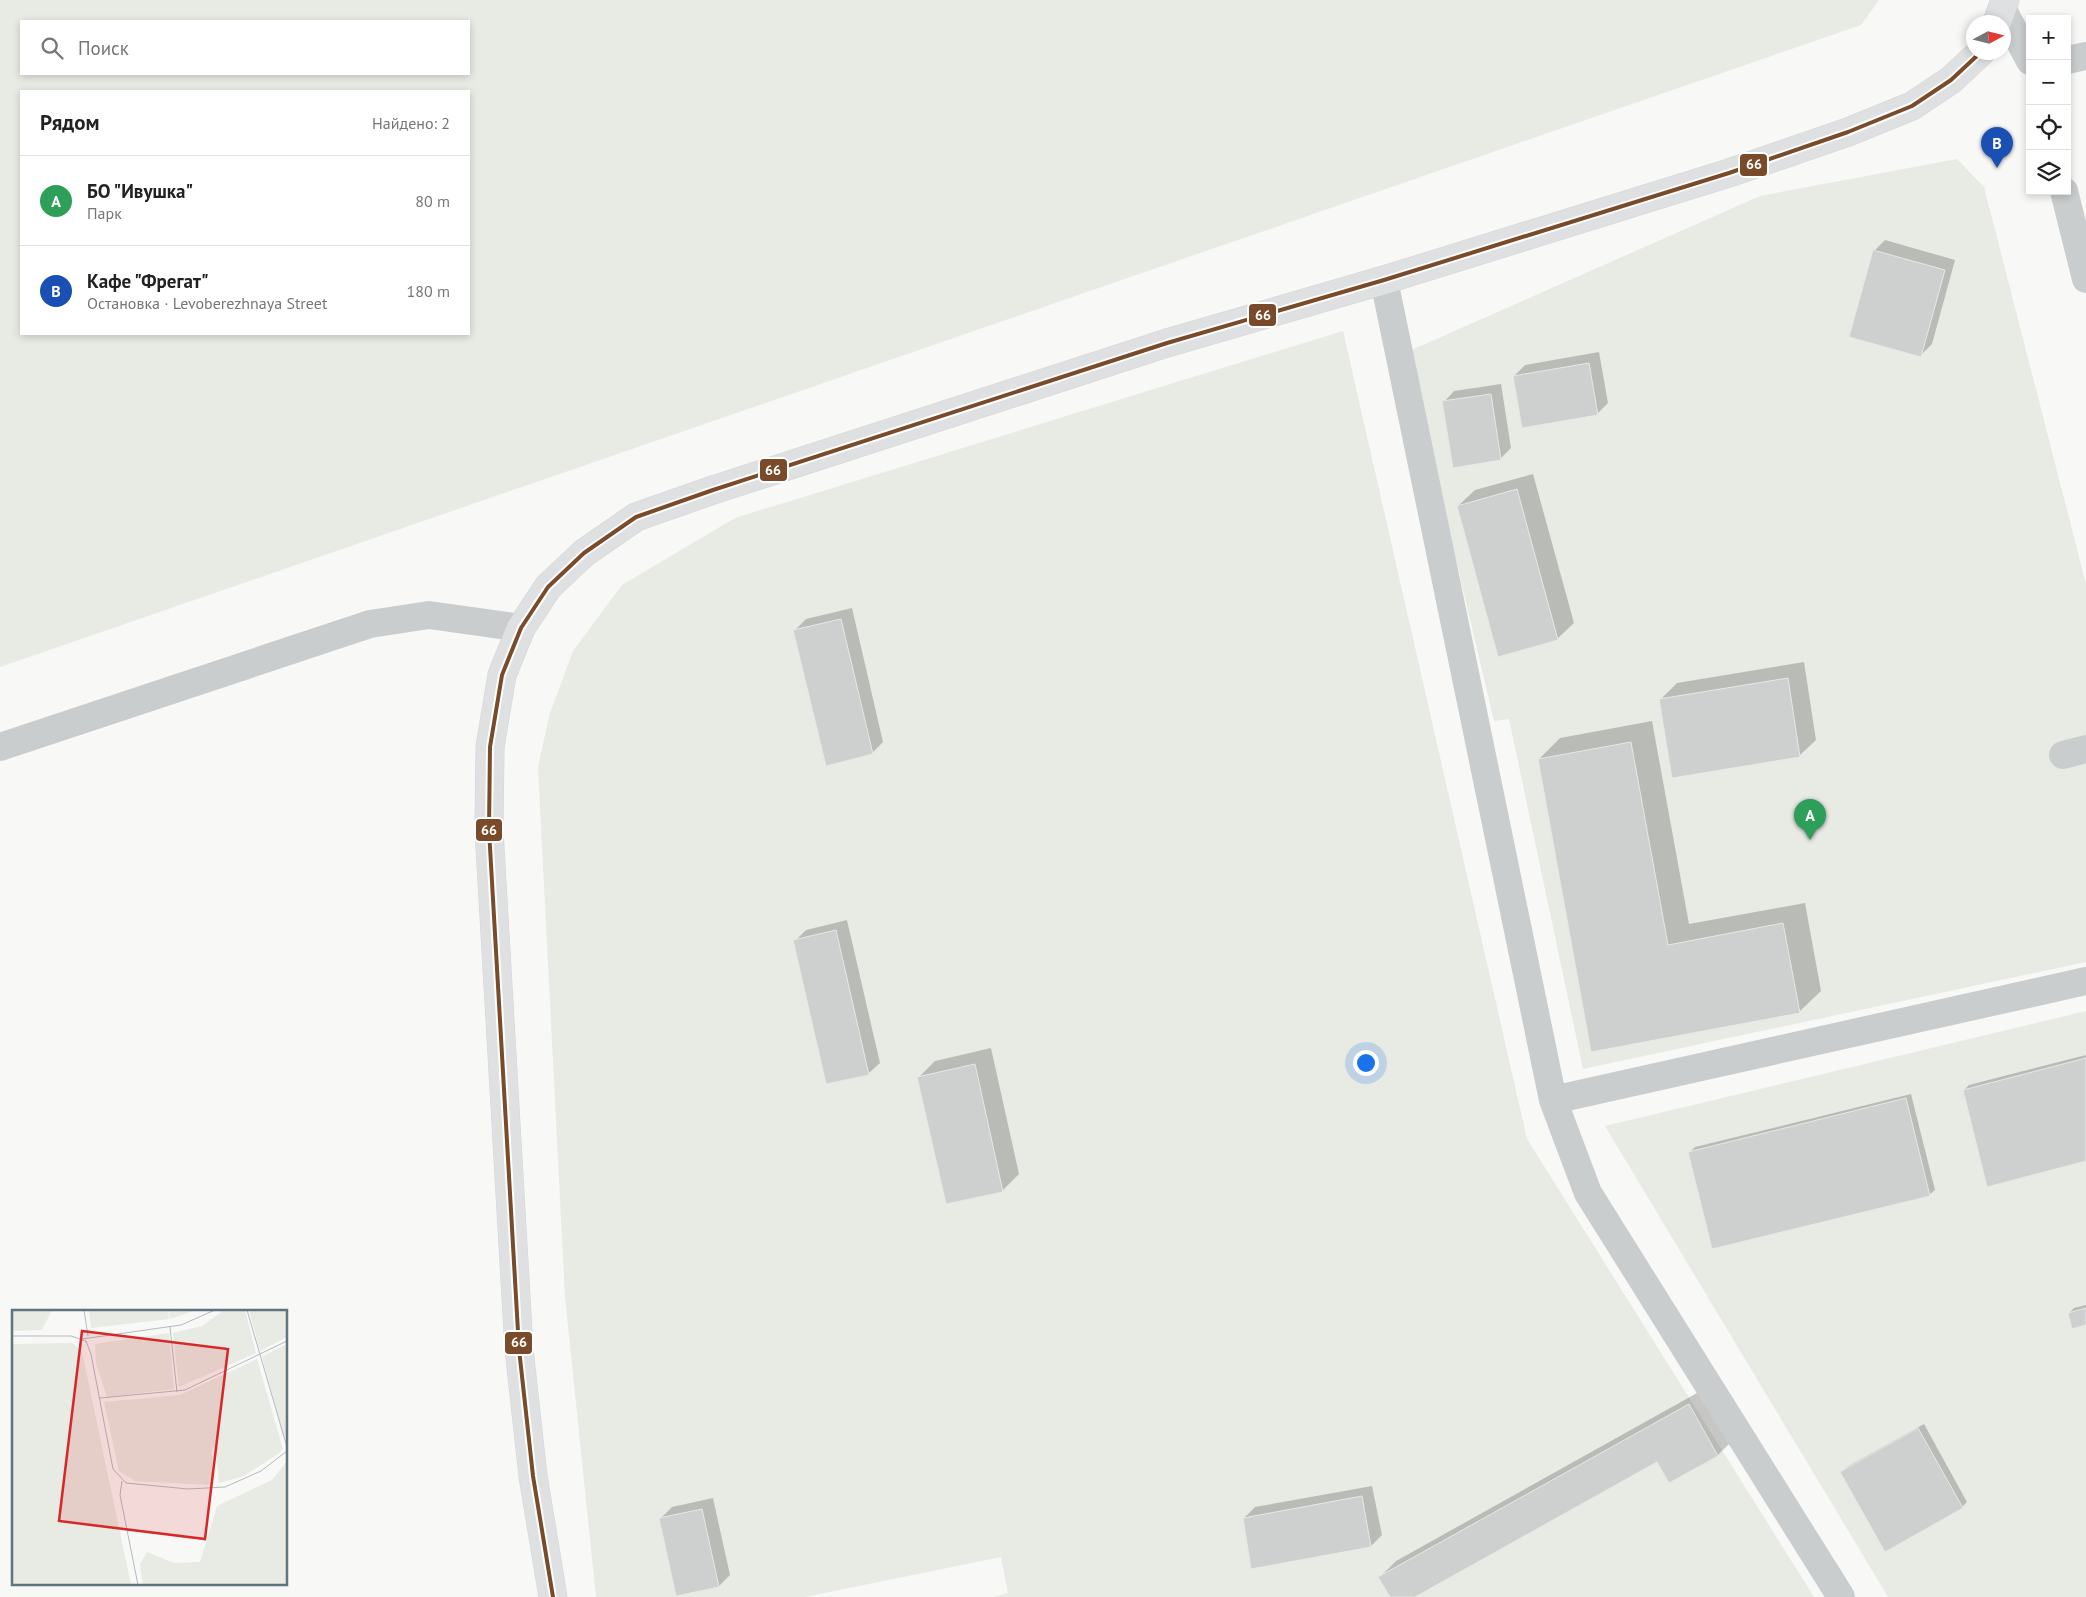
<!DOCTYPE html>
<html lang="ru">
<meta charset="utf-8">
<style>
:root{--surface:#fff;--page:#f2f2f2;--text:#222;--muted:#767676;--line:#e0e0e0;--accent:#b45309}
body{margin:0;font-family:"PT Sans",sans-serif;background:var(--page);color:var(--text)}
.controls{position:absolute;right:15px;top:15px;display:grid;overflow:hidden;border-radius:0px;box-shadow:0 2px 8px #0003}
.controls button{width:45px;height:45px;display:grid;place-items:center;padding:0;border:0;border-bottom:1px solid var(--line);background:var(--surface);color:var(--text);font:25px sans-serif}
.compass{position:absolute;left:1966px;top:15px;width:45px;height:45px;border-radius:50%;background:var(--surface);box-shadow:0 2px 8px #0003;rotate:83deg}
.you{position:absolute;left:1365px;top:1062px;width:18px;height:18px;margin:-12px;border:4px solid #fff;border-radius:50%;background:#1a73e8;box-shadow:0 0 0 8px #1a73e833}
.badge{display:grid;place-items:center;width:32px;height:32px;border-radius:50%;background:var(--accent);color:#fff;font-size:16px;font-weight:700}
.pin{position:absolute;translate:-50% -41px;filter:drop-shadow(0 1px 2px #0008)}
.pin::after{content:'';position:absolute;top:26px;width:18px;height:15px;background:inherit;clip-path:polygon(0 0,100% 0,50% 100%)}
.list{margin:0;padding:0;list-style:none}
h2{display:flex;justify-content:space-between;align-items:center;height:65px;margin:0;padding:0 20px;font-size:21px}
h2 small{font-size:16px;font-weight:400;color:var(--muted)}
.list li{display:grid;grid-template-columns:32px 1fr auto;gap:15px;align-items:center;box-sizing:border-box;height:90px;padding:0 20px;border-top:1px solid var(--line)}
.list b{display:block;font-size:19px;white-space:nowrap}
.list p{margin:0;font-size:16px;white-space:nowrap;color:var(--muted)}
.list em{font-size:16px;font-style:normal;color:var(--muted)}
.icon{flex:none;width:28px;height:28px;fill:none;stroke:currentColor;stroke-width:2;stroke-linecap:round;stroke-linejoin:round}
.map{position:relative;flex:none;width:2086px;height:1597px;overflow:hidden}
.search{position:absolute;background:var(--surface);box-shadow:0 2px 8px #0003;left:20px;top:20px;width:450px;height:55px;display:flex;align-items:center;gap:12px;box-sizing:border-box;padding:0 18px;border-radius:0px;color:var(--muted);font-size:19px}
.panel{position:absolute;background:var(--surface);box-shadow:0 2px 8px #0003;left:20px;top:90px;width:450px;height:245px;border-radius:0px}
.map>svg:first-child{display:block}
.green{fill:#e8eae4;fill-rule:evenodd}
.shadow{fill:#0003}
.building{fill:#ced0d0;stroke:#e8e8e6}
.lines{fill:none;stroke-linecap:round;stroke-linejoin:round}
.major-casing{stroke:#d4d5d5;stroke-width:29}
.minor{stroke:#cacdcd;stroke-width:28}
.major{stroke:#dfe0e1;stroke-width:28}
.bus-1-casing{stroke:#fff;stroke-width:8}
.bus-1{stroke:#7a4b2a;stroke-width:4}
.inset-road{fill:none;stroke:#b1bcc0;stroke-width:1}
.view{fill:#d62828;fill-opacity:0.15;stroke:#d62828;stroke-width:2.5}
.inset-edge{fill:none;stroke:#5d767e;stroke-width:2.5}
.line-badge{stroke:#fff;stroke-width:2}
.badge-label{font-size:14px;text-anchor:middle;font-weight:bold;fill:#fff}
</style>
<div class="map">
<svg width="2086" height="1597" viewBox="0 0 2086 1597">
<rect width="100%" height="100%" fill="#f8f8f7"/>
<!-- green -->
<path class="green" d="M0,0H1879L1861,25L0,667ZM469,21V74H21V21ZM469,91V334H21V91Z
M1957,159L1984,187L2086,584V962L1583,1069L1509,719L1494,721L1407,352L1760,196Z
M1343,331L1527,1139L1814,1597H993L1008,1593L1001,1557L805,1597H596L565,1297L538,767L550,713L573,651L622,585L735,518Z
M2086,1011V1597H1888L1605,1126Z"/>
<!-- shadow -->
<path class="shadow" d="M1885,240L1955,260L1932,344L1921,355L1874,251Z
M1599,352L1608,403L1597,414L1514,376L1525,365Z
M1501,384L1511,448L1500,459L1444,402L1454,391Z
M1533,474L1574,623L1557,639L1458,506L1475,490Z
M852,608L883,742L872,753L795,630L806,619Z
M1804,662L1816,740L1799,756L1660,700L1677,683Z
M1652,721L1689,924L1805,903L1821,991L1799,1012L1592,1050L1539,759L1560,738Z
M847,920L880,1063L869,1073L827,1083L795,941L806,930Z
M991,1048L1019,1174L1002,1191L919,1077L935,1061Z
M2086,1055V1160L1964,1090L1969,1085Z
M1911,1094L1935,1190L1929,1195L1690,1152L1695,1147Z
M2086,1305V1323L2069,1313L2074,1308Z
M1706,1388L1734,1439L1718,1455L1658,1460L1412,1597H1391L1380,1577L1396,1561Z
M1924,1424L1967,1502L1962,1507L1842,1472L1847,1467Z
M1372,1486L1382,1535L1371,1546L1244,1518L1255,1507Z
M713,1498L730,1575L719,1586L677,1595L661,1518L672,1507Z"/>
<!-- building -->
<path class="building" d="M1873,250L1945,270L1921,357L1849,337Z
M1589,363L1598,415L1522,428L1513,376Z
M1491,394L1501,460L1453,468L1442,401Z
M1517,489L1558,640L1498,657L1457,506Z
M841,619L873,754L826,766L793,630Z
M1788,678L1800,757L1672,778L1659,699Z
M1631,742L1668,945L1783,923L1800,1013L1591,1052L1538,759Z
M836,930L869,1075L826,1084L793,940Z
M2086,1058V1161L1987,1187L1963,1090Z
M975,1064L1003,1192L946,1204L917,1077Z
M1906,1098L1930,1196L1712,1249L1688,1152Z
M2086,1308V1325L2072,1329L2068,1313Z
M1689,1404L1718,1456L1669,1483L1657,1462L1415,1597H1390L1378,1577Z
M1918,1428L1963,1508L1885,1552L1840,1472Z
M1362,1496L1371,1547L1251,1569L1243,1518Z
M702,1509L719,1587L676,1596L659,1518Z"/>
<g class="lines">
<defs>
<path id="major" d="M1997,22L2005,0
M553,1597L533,1476L519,1349L489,830L490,747L502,675L521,628L548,587L584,553L636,517L713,490L1167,343L1384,280L1729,173L1848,132L1912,106L1951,80L1981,52"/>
</defs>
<!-- major casing -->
<use href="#major" class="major-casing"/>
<!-- minor -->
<path class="minor" d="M2003,10L2030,61
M2067,60L2086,56
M2064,191L2086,279
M1384,280L1553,1100L1588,1193L1841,1597
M0,747L370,624L429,615L521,628
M2063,755L2086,749
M1553,1100L2086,981"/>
<!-- major -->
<use href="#major" class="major"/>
<defs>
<path id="bus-1" d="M553,1597L533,1476L519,1349L489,830L490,747L502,675L521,628L548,587L584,553L636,517L713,490L1167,343L1384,280L1729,173L1848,132L1912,106L1951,80L1981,52"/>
</defs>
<!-- bus-1 casing -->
<use href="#bus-1" class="bus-1-casing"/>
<!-- bus-1 -->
<use href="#bus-1" class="bus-1"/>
</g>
<!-- overview -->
<g transform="translate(12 1310)">
<rect width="275" height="275" fill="#f8f8f7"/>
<path d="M0,0H40L30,20L0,21ZM77,0H156L157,9L79,18ZM157,0H184L158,9ZM212,0H233L244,43L167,77L161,23L190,16ZM237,0H275V27L248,41ZM157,23L162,79L95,87L84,53L83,34ZM61,33L70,42L119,275H0V34ZM275,34V125L271,127L251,50V46ZM245,49L271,139L266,144L232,166L207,173L204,138L200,137V175L123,171L107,161L92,92L168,85ZM275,151V275H131L128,254L135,242L162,253L188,252L205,196L260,170Z" fill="#e8eae4"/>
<path class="inset-road" d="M72,0L76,26M235,0L275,137M158,17L165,82M0,26H59L74,31L79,44L101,159L114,173L176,179L213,177L249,161L275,141M70,29L169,15L203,0M88,88L173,80L275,31M110,171L108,185L126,275"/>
<path class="view" d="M70,21L216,39L193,229L47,211Z"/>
<rect width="275" height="275" class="inset-edge"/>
</g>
<g class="line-badge">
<rect x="1739" y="153" width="29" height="24" rx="5" fill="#7a4b2a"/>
<rect x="1248" y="303" width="29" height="24" rx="5" fill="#7a4b2a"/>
<rect x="759" y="458" width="29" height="24" rx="5" fill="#7a4b2a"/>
<rect x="475" y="818" width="28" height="24" rx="5" fill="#7a4b2a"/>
<rect x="504" y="1331" width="29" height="24" rx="5" fill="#7a4b2a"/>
</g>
<g class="badge-label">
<text x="1754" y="169">66</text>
<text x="1263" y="320">66</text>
<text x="773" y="475">66</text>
<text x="489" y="835">66</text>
<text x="519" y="1347">66</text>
</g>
</svg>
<div class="controls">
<button>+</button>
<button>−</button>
<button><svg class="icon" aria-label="locate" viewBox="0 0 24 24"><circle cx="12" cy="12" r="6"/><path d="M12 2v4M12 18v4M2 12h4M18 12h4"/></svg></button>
<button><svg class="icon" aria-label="layers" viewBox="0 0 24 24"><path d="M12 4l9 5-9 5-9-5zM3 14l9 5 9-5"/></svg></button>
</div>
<svg class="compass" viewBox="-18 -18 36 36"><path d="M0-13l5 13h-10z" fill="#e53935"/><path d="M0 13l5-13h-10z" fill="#767676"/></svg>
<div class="you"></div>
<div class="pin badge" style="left:1810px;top:840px;background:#2e9e5b">A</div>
<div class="pin badge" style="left:1997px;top:168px;background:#1a4fb4">B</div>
<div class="search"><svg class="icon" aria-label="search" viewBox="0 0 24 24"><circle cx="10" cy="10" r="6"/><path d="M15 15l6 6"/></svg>Поиск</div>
<section class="panel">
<h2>Рядом<small>Найдено: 2</small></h2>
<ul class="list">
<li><span class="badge" style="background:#2e9e5b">A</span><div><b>БО &quot;Ивушка&quot;</b><p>Парк</p></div><em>80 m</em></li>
<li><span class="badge" style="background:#1a4fb4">B</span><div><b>Кафе &quot;Фрегат&quot;</b><p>Остановка · Levoberezhnaya Street</p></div><em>180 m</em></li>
</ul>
</section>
</div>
